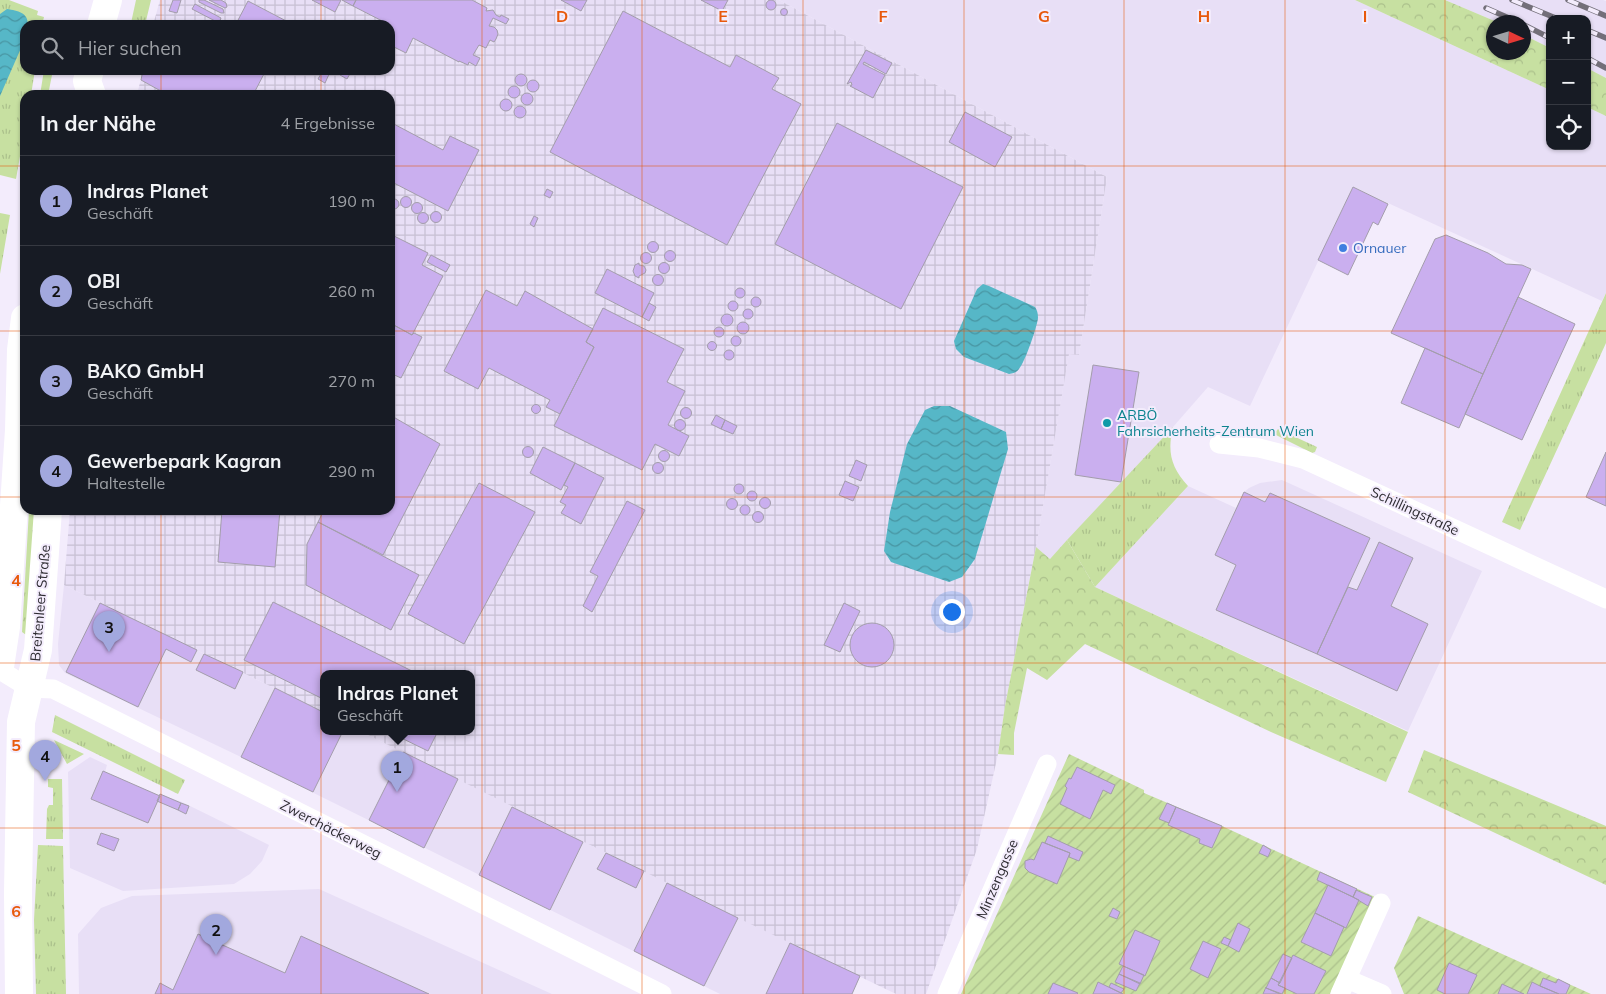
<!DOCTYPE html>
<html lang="de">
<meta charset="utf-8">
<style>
:root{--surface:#171b24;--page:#242831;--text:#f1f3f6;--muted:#9ea1a6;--line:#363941;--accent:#a2a8de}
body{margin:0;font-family:Mulish,sans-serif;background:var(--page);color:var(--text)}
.controls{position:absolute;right:15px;top:15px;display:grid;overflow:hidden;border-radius:10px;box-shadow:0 1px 4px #0004}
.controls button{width:45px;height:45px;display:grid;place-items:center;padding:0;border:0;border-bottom:1px solid var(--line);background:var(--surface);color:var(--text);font:25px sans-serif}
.compass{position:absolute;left:1486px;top:15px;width:45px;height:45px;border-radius:50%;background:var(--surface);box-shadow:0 1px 4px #0004;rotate:94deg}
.you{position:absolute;left:951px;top:611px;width:18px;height:18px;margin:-12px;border:4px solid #fff;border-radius:50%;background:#1a73e8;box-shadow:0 0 0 8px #1a73e833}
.badge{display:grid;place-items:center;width:32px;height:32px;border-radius:50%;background:var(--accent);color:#111;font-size:16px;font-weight:700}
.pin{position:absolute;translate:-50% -41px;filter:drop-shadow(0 1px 2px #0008)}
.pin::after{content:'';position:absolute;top:26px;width:18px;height:15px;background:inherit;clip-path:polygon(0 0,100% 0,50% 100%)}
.popup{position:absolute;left:320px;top:670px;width:155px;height:65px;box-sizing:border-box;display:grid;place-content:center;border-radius:10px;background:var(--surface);filter:drop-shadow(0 1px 4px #0005);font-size:16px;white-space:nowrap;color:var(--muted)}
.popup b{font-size:19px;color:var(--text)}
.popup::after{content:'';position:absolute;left:50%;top:100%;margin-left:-10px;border:10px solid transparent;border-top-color:var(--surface)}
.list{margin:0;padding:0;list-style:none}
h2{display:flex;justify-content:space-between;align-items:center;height:65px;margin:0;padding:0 20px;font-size:21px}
h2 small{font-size:16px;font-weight:400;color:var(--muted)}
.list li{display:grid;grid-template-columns:32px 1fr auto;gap:15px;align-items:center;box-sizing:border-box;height:90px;padding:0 20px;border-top:1px solid var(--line)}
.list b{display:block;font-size:19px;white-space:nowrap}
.list p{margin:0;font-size:16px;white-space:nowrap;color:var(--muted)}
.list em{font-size:16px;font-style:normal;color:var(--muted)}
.icon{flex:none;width:28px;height:28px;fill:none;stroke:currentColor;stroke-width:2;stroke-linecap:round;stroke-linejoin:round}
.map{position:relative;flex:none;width:1606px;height:994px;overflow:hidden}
.search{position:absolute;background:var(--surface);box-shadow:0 1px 4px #0004;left:20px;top:20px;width:375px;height:55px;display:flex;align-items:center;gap:12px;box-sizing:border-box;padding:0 18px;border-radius:15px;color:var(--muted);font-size:19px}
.panel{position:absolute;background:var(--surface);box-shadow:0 1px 4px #0004;left:20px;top:90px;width:375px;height:425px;border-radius:15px}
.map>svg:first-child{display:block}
.built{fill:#e8dff6}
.industrial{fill:url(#industrial-grid)}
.grass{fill:url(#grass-tufts)}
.forest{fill:url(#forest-crowns)}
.garden{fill:url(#garden-furrows)}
.water{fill:url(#water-waves)}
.building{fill:#caafef;stroke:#a39dab}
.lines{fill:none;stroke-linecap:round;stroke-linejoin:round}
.street{stroke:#fff;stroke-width:19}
.secondary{stroke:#fff;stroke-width:28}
.rail-casing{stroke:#736f79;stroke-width:5.5}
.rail{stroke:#f3ecfc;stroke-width:4;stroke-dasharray:11;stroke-linecap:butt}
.grid{fill:none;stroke:#e8590c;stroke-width:1;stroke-opacity:0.55}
.shop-dot{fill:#3f7fe0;stroke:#f3ecfc;stroke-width:2}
.culture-dot{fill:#0f9aa8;stroke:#f3ecfc;stroke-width:2}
.labels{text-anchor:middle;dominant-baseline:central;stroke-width:4;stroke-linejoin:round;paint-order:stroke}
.shop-label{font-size:14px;fill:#366cbe;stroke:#f3ecfc;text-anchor:start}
.culture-label{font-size:14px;fill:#0d838f;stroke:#f3ecfc;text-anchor:start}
.street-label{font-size:14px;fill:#2d2b31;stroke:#f3ecfc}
.grid-label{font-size:16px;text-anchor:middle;font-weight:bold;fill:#e8590c;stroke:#f3ecfc;stroke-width:4;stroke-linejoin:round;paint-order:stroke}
</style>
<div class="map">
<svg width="1606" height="994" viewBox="0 0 1606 994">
<defs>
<pattern id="industrial-grid" width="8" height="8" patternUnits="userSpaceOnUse" patternTransform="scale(1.25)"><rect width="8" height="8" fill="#e8dff6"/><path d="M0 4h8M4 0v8" fill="none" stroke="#c7c0d3"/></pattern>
<pattern id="grass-tufts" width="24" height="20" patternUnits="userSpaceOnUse" patternTransform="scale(1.25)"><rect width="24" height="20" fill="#c7e0a1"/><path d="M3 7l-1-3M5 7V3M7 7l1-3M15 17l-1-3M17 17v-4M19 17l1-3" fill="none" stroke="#abc08b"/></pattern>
<pattern id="forest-crowns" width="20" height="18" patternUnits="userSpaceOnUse" patternTransform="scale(1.25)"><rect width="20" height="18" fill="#c7e0a1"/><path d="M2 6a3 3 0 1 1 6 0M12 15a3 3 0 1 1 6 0" fill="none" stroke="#abc08b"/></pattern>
<pattern id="garden-furrows" width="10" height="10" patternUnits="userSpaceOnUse" patternTransform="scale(1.25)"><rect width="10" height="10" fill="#c7e0a1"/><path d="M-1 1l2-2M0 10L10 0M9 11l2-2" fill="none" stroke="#abc08b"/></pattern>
<pattern id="water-waves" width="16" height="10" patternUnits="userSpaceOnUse" patternTransform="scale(1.25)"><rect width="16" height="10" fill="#56b7c7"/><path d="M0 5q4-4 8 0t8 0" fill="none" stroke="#4895a2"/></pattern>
</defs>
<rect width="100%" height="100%" fill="#f3ecfc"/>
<!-- built -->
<path class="built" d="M779,0H1355L1550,90V146H1587V107L1606,116V293L1602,301L1353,187L1250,406L1208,387L1173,427L1050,559L1036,547L1069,353L1079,355L1107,177Z
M1445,0H1603L1606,1V78L1587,68V19H1550V48L1524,35V22H1497Z
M1282,480L1482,571L1408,731L1095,587L1188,486L1236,508L1244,492L1249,488L1260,483Z
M64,585L323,712V731H360L860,976L852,994H720L241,757L65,673L59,665L58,644Z
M90,757L107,765L105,772L159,796L160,794L182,802L269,845L262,861L250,874L234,884L123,891L70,868L68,772Z
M319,889L552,994H79L78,934L101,908L132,896Z"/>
<!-- industrial -->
<path class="industrial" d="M160,0H779L1107,177L1079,355L1069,354L1036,547L1005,706L998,754L977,849L926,994H896L738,918L360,731H471V673H323V712L64,585L70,510H390V95H137L143,70H390V25H153Z"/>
<!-- grass -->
<path class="grass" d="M0,0H9L38,11L37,15L44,17L42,25H25V70H35L31,95H25V128L16,179L0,175Z
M136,0H151L145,25H136L131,23Z
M44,70H53L48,95H40Z
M0,213L10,215L0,274Z
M1606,293V343L1520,530L1502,522Z
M1173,427C1167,452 1171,467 1188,486L1095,587L1067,540Z
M1278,429L1317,447L1315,452L1312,453L1274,434Z
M29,510H38L29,637L22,632Z
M55,715L185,780L178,794L52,732Z
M54,740L84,754L67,764Z
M48,779H62L63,839H46L47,809L49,805H53V788L48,787Z
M38,845L63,846L66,994H36L34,920Z"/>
<!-- forest -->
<path class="forest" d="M1355,0H1445L1497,22H1494V52H1524V35L1550,48V90Z
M1587,68L1606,78V116L1587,107Z
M1067,540L1095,587L1408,732L1386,782L1271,732L1085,644L1047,680L1027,668L1014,733V755L998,754L1005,706L1036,547L1050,559Z
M1424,750L1606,826V885L1408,792Z"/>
<!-- garden -->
<path class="garden" d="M1069,754L1144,790V793L1222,826L1375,897L1330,994H961Z
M1418,916L1591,994H1404L1394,968Z"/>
<!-- water -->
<path class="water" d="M7,9C18,11 28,12 28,25H25V39L0,96V14Z
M983,284L989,286L1035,307C1037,310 1038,313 1038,318C1037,327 1025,362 1019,369C1016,373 1013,373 1009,374L964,357L956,349L954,341L977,289Z
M934,406H950L1006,432L1008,449L975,559L962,577L949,582L891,562L884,551L890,512L907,444L925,410Z"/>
<!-- building -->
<path class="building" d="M173,0H181L177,13L169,11Z
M204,0L223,9L224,13H221L199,2V0Z
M209,0H221L226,3L227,7L225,8Z
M312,0H341L335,12Z
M342,0H356L353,6Z
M356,0H472L487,8L486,11L493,10L496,15L500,17L501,15L509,19L506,24L493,18L489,26L494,27L497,30L498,34L496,39L494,42L490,40L486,48L479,45L473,55L480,58L476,66L469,62L468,65L459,61V62L413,38L406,53L390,45V25L353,6Z
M561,0H587L581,11Z
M701,0H728L722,11Z
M766 5a5 5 0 1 1 10 0a5 5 0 1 1-10 0Z
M248,1L292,24L291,25L236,24Z
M195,4L221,18L219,23L192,9Z
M780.5 12a3.5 3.5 0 1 1 7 0a3.5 3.5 0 1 1-7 0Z
M623,11L730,67L736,55L779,78L772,89L801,104L727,245L550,152Z
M866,50L892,63L886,74L864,62L863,64L885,75L873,98L850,86L852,85L851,82L847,84Z
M143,70H266L253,95H168L141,80Z
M323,70H331L325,83L318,79Z
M343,70H352L347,79L340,75Z
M515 80a6 6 0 1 1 12 0a6 6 0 1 1-12 0Z
M527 86a6 6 0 1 1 12 0a6 6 0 1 1-12 0Z
M508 92a6 6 0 1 1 12 0a6 6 0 1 1-12 0Z
M521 99a6 6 0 1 1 12 0a6 6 0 1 1-12 0Z
M500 105a6 6 0 1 1 12 0a6 6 0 1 1-12 0Z
M514 112a6 6 0 1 1 12 0a6 6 0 1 1-12 0Z
M965,112L1012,137L995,167L949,142Z
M390,122L443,150L450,136L479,150L448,211L390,181Z
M837,123L963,187L901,309L775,244Z
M1353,187L1388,204L1378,225L1373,222L1348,275L1318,260Z
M547,189L553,192L550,198L544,195Z
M400.5 202a5.5 5.5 0 1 1 11 0a5.5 5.5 0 1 1-11 0Z
M389 204a5 5 0 1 1 10 0a5 5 0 1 1-10 0Z
M411.5 208a5.5 5.5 0 1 1 11 0a5.5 5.5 0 1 1-11 0Z
M430.5 217a5.5 5.5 0 1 1 11 0a5.5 5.5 0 1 1-11 0Z
M417.5 218a5.5 5.5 0 1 1 11 0a5.5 5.5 0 1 1-11 0Z
M534,216L538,218L534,227L530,224Z
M390,234L428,253L422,265L443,276L412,335L390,323Z
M1446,235L1488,253L1506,264L1522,265L1531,269L1483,374L1391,333L1435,239Z
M647.5 247a5.5 5.5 0 1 1 11 0a5.5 5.5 0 1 1-11 0Z
M664.5 256a5.5 5.5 0 1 1 11 0a5.5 5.5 0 1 1-11 0Z
M640.5 258a5.5 5.5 0 1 1 11 0a5.5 5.5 0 1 1-11 0Z
M431,255L450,265L446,272L427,262Z
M658.5 268a5.5 5.5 0 1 1 11 0a5.5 5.5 0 1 1-11 0Z
M639,263V265L644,266L646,270L645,273L639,276V278L635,276L633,271L635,265Z
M607,269L654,293L642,317L595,293Z
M652.5 280a5.5 5.5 0 1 1 11 0a5.5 5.5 0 1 1-11 0Z
M735 293a5 5 0 1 1 10 0a5 5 0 1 1-10 0Z
M486,290L517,306L525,291L593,329L586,342L594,347L560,414L546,407L550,400L489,368L478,389L444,371Z
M1518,297L1575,324L1522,440L1465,414Z
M751 302a5 5 0 1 1 10 0a5 5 0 1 1-10 0Z
M728 306a5 5 0 1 1 10 0a5 5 0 1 1-10 0Z
M649,303L656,307L649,321L642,317Z
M603,308L684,349L667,382L685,391L668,425L689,436L679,456L655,444L642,470L554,426L594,347L586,342Z
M743 314a5 5 0 1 1 10 0a5 5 0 1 1-10 0Z
M721 320a6 6 0 1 1 12 0a6 6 0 1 1-12 0Z
M737 328a6 6 0 1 1 12 0a6 6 0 1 1-12 0Z
M390,323L412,335L414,333L422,337L401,378L390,373Z
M714 332a5 5 0 1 1 10 0a5 5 0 1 1-10 0Z
M731 341a5 5 0 1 1 10 0a5 5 0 1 1-10 0Z
M707.5 346a4.5 4.5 0 1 1 9 0a4.5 4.5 0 1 1-9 0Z
M1425,348L1483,374L1459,428L1401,403Z
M724 355a5 5 0 1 1 10 0a5 5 0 1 1-10 0Z
M1093,365L1139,372L1121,482L1075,475Z
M531.5 409a4.5 4.5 0 1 1 9 0a4.5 4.5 0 1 1-9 0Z
M680.5 413a5.5 5.5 0 1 1 11 0a5.5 5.5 0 1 1-11 0Z
M390,415L440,444L383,555L318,522L324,510H390Z
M716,415L725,420L721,429L711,424Z
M674.5 425a5.5 5.5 0 1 1 11 0a5.5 5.5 0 1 1-11 0Z
M725,420L737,426L733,434L721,429Z
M522.5 452a5.5 5.5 0 1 1 11 0a5.5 5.5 0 1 1-11 0Z
M543,447L575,463L561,490L530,473Z
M658.5 456a5.5 5.5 0 1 1 11 0a5.5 5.5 0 1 1-11 0Z
M1606,452V506L1586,497Z
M856,460L867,465L861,481L849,476Z
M652.5 468a5.5 5.5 0 1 1 11 0a5.5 5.5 0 1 1-11 0Z
M575,463L604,478L581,524L561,513L566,505L560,502L568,487L564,485Z
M845,481L859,487L853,501L839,495Z
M479,483L535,512L464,644L408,614Z
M734 489a5 5 0 1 1 10 0a5 5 0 1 1-10 0Z
M747 496a5 5 0 1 1 10 0a5 5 0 1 1-10 0Z
M1244,492L1265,502L1270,493L1370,538L1317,654L1216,610L1236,565L1215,555Z
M759.5 503a5.5 5.5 0 1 1 11 0a5.5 5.5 0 1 1-11 0Z
M726.5 504a5.5 5.5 0 1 1 11 0a5.5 5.5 0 1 1-11 0Z
M627,501L645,510L592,612L583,606L598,576L590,572Z
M740 510a5 5 0 1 1 10 0a5 5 0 1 1-10 0Z
M222,510H280L275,567L218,562Z
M752.5 517a5.5 5.5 0 1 1 11 0a5.5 5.5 0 1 1-11 0Z
M318,522L419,575L391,630L306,585L307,544Z
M1379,542L1413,558L1391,606L1428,624L1397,691L1317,654L1348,587L1357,590Z
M273,602L416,673H323V699L244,660Z
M100,603L197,650L191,662L166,649L138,707L66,672Z
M844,603L860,611L840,652L824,645Z
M850 645a22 22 0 1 1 44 0a22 22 0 1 1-44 0Z
M204,654L243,672L235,689L196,670Z
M275,688L323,712V731H343L313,792L241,757Z
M387,731H438L428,751Z
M403,752L458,779L424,848L369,820Z
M1077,767L1115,785L1111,794L1103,790L1090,819L1060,804L1067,788L1065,786L1069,778L1071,779Z
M103,771L160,796L148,823L91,799Z
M160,794L181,803L178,810L157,801Z
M181,803L189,806L186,814L178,810Z
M1167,803L1176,807L1169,823L1159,819Z
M512,807L583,842L550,910L479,875Z
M1176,807L1222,826L1212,848L1199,843L1200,839L1168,825Z
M101,833L119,839L114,851L97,844Z
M1048,836L1083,852L1079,861L1069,857L1070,853L1045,843Z
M1042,842L1070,853L1057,884L1029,872L1025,868V861L1031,859L1034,860Z
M1263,845L1271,850L1268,857L1259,853Z
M606,853L644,871L636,888L597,869Z
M1320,872L1357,889L1353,897L1317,880Z
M667,883L738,918L704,986L634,951Z
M1328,885L1359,900L1346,928L1315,913Z
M1356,890L1372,897L1368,906L1353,897Z
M1113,908L1120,912L1117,919L1109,916Z
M1315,913L1344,927L1331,956L1301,942Z
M1238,923L1250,929L1239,952L1228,946Z
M1135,930L1160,941L1145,976L1119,964Z
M198,934L285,973L301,936L429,994H155L160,983L173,990Z
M1224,937L1231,940L1228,946L1221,943Z
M1203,941L1221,949L1208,978L1190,969Z
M790,943L860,976L852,994H766Z
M1283,954L1292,958L1280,983L1271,978Z
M1293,955L1326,971L1314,994H1297L1278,985Z
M1449,963L1477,975L1468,994H1445L1437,990Z
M1123,966L1144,975L1140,984L1119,974Z
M1119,974L1140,983L1136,991L1115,982Z
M1271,978L1280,983L1278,985L1285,988L1282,994L1266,988Z
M1543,978L1556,983L1558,979L1570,985L1566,994H1559L1540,986Z
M1098,982L1123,994H1093Z
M1532,982L1540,986L1559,994H1527Z
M1053,983L1078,993L1077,994H1048Z
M1111,983L1124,989L1121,993L1109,987Z
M1502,984L1524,994H1498Z
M1266,987V988L1280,994H1263Z"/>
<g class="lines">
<!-- street -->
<path class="street" d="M1219,444L1259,448L1303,459L1606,599
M0,670L29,688L53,689L662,994
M1347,979L1382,994
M947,994L1047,764
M1340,994L1381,903"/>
<!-- secondary -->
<path class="secondary" d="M101,25L108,0
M90,70L87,81L92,95
M0,667L6,627L19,430L21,350L25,318
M19,994L18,893L21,722L38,650L48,510"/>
<defs>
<path id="rail" d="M1512,0L1558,19
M1568,0L1606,16
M1486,8L1518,22
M1524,25L1550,38
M1587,30L1606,38
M1587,58L1606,68"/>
</defs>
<!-- rail casing -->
<use href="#rail" class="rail-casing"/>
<!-- rail -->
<use href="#rail" class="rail"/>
</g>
<!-- grid -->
<path class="grid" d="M161,0V25M321,0V25M482,0V994M642,0V994M803,0V994M964,0V994M1124,0V994M1285,0V994M1445,0V994M161,70V95M321,70V95M0,166H25M390,166H1606M0,331H25M390,331H1606M0,497H25M390,497H1606M161,510V994M321,510V994M0,663H1606M0,828H1606"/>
<!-- markers -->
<circle class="shop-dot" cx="1343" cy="248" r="5"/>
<circle class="culture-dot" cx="1107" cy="423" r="5"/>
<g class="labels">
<!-- shop labels -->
<g class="shop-label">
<text x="1353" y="248">Ornauer</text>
</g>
<!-- culture labels -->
<g class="culture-label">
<text x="1117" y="415">ARBÖ<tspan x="1117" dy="16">Fahrsicherheits-Zentrum Wien</tspan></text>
</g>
<!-- street labels -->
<g class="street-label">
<text transform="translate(1415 511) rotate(25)">Schillingstraße</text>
<text transform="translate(40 603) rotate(-85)">Breitenleer Straße</text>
<text transform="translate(331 829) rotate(27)">Zwerchäckerweg</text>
<text transform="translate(997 879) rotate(-67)">Minzengasse</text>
</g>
</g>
<g class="grid-label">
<text x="562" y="22">D</text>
<text x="723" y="22">E</text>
<text x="883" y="22">F</text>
<text x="1044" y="22">G</text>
<text x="1204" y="22">H</text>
<text x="1365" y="22">I</text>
<text x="16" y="586">4</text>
<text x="16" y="751">5</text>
<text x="16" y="917">6</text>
</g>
</svg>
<div class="controls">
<button>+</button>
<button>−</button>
<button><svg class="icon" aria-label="locate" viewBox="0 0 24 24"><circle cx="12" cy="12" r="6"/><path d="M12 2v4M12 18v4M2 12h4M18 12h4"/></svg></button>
</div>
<svg class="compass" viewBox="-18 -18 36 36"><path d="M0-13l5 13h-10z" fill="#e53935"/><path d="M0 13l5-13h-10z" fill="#9ea1a6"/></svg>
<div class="you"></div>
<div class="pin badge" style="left:397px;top:792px">1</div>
<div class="popup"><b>Indras Planet</b>Geschäft</div>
<div class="pin badge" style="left:216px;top:955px">2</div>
<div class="pin badge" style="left:109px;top:652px">3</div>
<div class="pin badge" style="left:45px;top:781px">4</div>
<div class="search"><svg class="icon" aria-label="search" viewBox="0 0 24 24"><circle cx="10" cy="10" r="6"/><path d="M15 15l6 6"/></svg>Hier suchen</div>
<section class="panel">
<h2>In der Nähe<small>4 Ergebnisse</small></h2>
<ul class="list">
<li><span class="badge">1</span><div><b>Indras Planet</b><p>Geschäft</p></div><em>190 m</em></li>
<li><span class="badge">2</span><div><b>OBI</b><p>Geschäft</p></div><em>260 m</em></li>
<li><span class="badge">3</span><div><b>BAKO GmbH</b><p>Geschäft</p></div><em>270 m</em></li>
<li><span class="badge">4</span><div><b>Gewerbepark Kagran</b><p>Haltestelle</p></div><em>290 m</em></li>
</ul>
</section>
</div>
